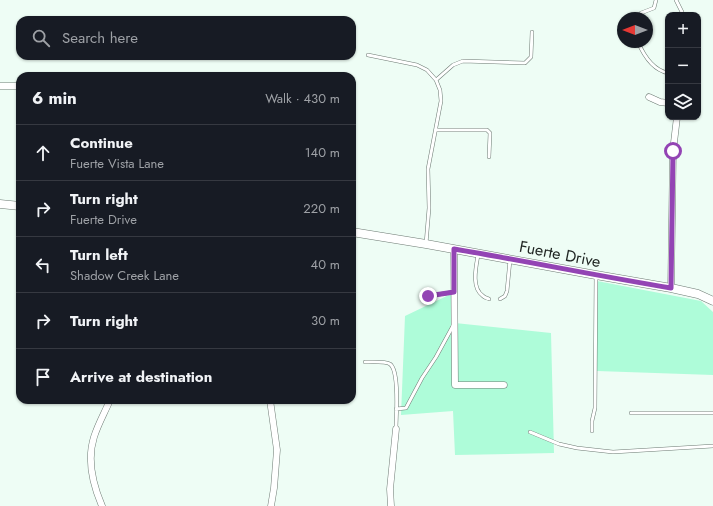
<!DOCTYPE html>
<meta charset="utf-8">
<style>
:root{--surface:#171b24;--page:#20242c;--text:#f1f3f6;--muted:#9ea1a6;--line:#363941}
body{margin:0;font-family:Jost,sans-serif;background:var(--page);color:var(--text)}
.controls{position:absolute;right:12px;top:12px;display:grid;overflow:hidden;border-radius:8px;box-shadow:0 1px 3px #0004}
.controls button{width:36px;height:36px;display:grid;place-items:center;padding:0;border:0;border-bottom:1px solid var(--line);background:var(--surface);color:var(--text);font:20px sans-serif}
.compass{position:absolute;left:617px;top:12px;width:36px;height:36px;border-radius:50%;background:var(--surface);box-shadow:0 1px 3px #0004;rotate:270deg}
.stop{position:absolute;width:12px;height:12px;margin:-9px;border:3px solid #9344b4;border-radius:50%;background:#fff}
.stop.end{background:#9344b4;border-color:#fff;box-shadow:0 1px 4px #0008}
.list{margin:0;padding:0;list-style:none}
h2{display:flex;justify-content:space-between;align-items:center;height:52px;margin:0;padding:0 16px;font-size:17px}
h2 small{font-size:13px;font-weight:400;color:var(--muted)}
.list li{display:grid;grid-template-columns:26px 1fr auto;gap:12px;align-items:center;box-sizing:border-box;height:56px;padding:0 16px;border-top:1px solid var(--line)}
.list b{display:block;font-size:15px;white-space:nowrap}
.list p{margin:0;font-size:13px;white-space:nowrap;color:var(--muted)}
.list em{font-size:13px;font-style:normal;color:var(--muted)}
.icon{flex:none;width:22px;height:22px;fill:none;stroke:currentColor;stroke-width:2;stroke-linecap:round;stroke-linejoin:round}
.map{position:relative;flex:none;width:713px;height:506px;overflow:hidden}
.search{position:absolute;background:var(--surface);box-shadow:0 1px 3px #0004;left:16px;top:16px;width:340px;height:44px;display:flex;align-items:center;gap:10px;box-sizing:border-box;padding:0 14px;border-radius:12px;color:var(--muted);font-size:15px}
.panel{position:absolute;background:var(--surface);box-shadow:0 1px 3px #0004;left:16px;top:72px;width:340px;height:332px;border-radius:12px}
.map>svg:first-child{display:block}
.green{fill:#aefcd9}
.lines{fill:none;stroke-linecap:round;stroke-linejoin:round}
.lane-casing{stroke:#6d7a73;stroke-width:4}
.street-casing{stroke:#6d7a73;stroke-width:7}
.secondary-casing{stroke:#6d7a73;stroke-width:9}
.lane{stroke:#fff;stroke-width:3}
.street{stroke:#fff;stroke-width:6}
.secondary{stroke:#fff;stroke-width:8}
.route{stroke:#9344b4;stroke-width:5}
.labels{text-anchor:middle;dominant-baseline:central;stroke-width:3;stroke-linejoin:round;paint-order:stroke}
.street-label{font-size:16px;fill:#202623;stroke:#eefdf5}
</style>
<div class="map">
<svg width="713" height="506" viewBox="0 0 713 506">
<rect width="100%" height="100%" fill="#eefdf5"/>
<!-- green -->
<path class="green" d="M597,281L701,301L713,312V375L597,371Z
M455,292V323L551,333L554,453L455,455L453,411L401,415L405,316Z"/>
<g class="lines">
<defs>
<path id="lane" d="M676,0L682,12V15
M638,18L641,13L654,8L656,0
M638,42C644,56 653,70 668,73
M368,55L417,65L427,70L436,80L440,90L441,101L428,169L429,208L426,244
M436,80L453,65L463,61L525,63L531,57L532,32
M436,130H487L490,133L489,157
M478,255C476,267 471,288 483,296C485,298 487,298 489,299
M428,296L454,292
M500,299L505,296L507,291L510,260
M365,362C371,362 385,361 390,364C400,371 396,417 396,429
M396,409L406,408L422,378L436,357L454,324
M631,413H713
M592,431V421L595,408L596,275
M530,432L559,444L577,448L613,452L713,446"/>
<path id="street" d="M0,86H20
M649,97L660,102L668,103
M454,249L455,385H504
M671,288L673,151L677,117
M270,400L277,450L274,488L271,506
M102,506C93,485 87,459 94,437C98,424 105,412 110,400
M391,506L390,489L396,429"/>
<path id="secondary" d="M0,204L20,206
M352,232L426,244L596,275L671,288L698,294L713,301"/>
</defs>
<!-- lane casing -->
<use href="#lane" class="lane-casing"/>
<!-- street casing -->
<use href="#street" class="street-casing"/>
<!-- secondary casing -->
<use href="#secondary" class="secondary-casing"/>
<!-- lane -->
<use href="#lane" class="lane"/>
<!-- street -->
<use href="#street" class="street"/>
<!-- secondary -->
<use href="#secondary" class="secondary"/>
</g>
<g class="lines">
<!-- route -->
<path class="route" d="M428,296L454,292V249C526,261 598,276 671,288L673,151"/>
</g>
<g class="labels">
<!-- street labels -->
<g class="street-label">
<text transform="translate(560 254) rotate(11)">Fuerte Drive</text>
</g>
</g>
</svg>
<div class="controls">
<button>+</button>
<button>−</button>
<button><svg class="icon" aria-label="layers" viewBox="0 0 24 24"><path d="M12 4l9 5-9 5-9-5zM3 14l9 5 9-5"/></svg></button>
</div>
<svg class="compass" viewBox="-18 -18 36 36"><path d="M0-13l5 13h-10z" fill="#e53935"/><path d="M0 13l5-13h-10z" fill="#9ea1a6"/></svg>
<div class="stop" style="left:673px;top:151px"></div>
<div class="stop end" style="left:428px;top:296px"></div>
<div class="search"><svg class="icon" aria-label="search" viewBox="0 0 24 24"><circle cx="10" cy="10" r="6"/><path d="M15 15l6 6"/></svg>Search here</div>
<section class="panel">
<h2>6 min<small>Walk · 430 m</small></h2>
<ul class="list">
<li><svg class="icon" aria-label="ahead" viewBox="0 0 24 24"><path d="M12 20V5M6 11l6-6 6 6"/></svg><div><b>Continue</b><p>Fuerte Vista Lane</p></div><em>140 m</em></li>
<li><svg class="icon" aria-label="right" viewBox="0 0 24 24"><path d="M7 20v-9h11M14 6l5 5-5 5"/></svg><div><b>Turn right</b><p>Fuerte Drive</p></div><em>220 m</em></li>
<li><svg class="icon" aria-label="left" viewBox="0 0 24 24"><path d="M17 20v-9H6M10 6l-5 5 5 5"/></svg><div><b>Turn left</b><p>Shadow Creek Lane</p></div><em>40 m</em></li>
<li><svg class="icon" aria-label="right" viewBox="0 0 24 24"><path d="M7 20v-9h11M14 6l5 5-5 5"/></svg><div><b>Turn right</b></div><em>30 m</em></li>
<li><svg class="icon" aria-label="arrive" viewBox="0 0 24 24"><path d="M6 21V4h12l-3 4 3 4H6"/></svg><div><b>Arrive at destination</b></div></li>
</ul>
</section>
</div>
